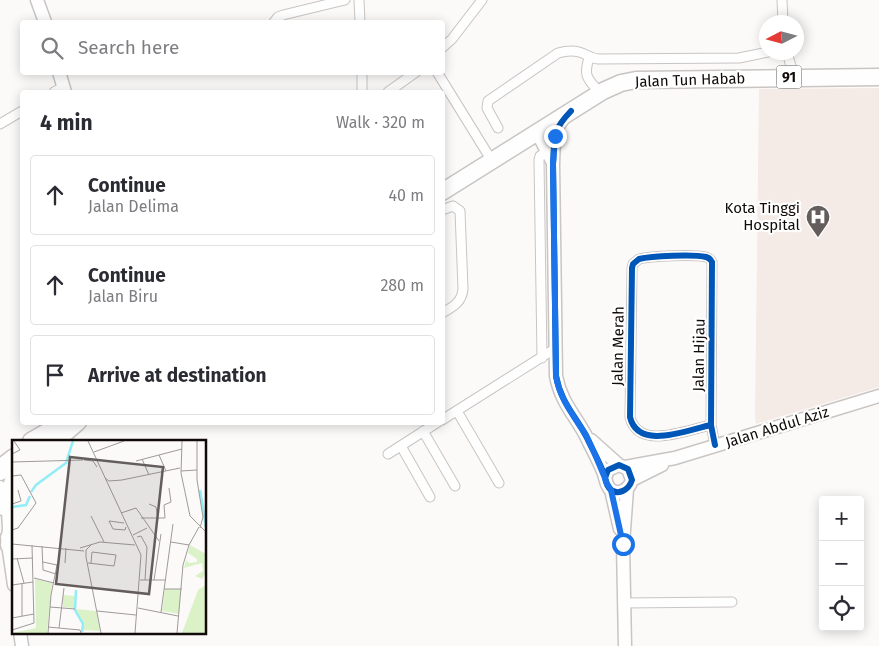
<!DOCTYPE html>
<meta charset="utf-8">
<style>
:root{--surface:#fff;--page:#f2f2f3;--text:#2b2b33;--muted:#7c7c81;--line:#e1e1e2}
body{margin:0;font-family:"Fira Sans",sans-serif;background:var(--page);color:var(--text)}
.controls{position:absolute;right:15px;bottom:15px;display:grid;overflow:hidden;border-radius:5px;box-shadow:0 2px 12px #0003}
.controls button{width:45px;height:45px;display:grid;place-items:center;padding:0;border:0;border-bottom:1px solid var(--line);background:var(--surface);color:var(--text);font:25px sans-serif}
.compass{position:absolute;left:759px;top:15px;width:45px;height:45px;border-radius:50%;background:var(--surface);box-shadow:0 2px 12px #0003;rotate:264deg}
.stop{position:absolute;width:15px;height:15px;margin:-11px;border:4px solid #1a73e8;border-radius:50%;background:#fff}
.stop.end{background:#1a73e8;border-color:#fff;box-shadow:0 1px 5px #0008}
.list{margin:0;padding:0;list-style:none}
h2{display:flex;justify-content:space-between;align-items:center;height:65px;margin:0;padding:0 20px;font-size:21px}
h2 small{font-size:16px;font-weight:400;color:var(--muted)}
.list li{display:grid;grid-template-columns:32px 1fr auto;gap:15px;align-items:center;box-sizing:border-box;height:80px;margin:0 10px 10px;padding:0 10px;border:1px solid var(--line);border-radius:5px}
.list b{display:block;font-size:19px;white-space:nowrap}
.list p{margin:0;font-size:16px;white-space:nowrap;color:var(--muted)}
.list em{font-size:16px;font-style:normal;color:var(--muted)}
.icon{flex:none;width:28px;height:28px;fill:none;stroke:currentColor;stroke-width:2;stroke-linecap:round;stroke-linejoin:round}
.map{position:relative;flex:none;width:879px;height:646px;overflow:hidden}
.search{position:absolute;background:var(--surface);box-shadow:0 2px 12px #0003;left:20px;top:20px;width:425px;height:55px;display:flex;align-items:center;gap:12px;box-sizing:border-box;padding:0 18px;border-radius:5px;color:var(--muted);font-size:19px}
.panel{position:absolute;background:var(--surface);box-shadow:0 2px 12px #0003;left:20px;top:90px;width:425px;height:335px;border-radius:5px}
.map>svg:first-child{display:block}
.built{fill:#f4eae6}
.lines{fill:none;stroke-linecap:round;stroke-linejoin:round}
.street-casing{stroke:#c8c5c3;stroke-width:11}
.secondary-casing{stroke:#c8c5c3;stroke-width:15}
.highway-casing{stroke:#c8c5c3;stroke-width:19}
.street{stroke:#fffefe;stroke-width:9}
.secondary{stroke:#fffefe;stroke-width:12}
.highway{stroke:#fffefe;stroke-width:16}
.cycleway-casing{stroke:#fff;stroke-width:9}
.cycleway{stroke:#0057b8;stroke-width:6}
.route{stroke:#1a73e8;stroke-width:6}
.labels{text-anchor:middle;dominant-baseline:central;stroke-width:4.5;stroke-linejoin:round;paint-order:stroke}
.shield{fill:#fff;stroke:#585452;stroke-width:1}
.shield-label{font-size:14px;font-weight:bold;fill:#100a08}
.street-label{font-size:15px;fill:#100a08;stroke:#fff}
.poi-label{font-size:15px;fill:#100a08;stroke:#fff;text-anchor:end}
.inset-river{fill:none;stroke:#92edf6;stroke-width:2.5}
.inset-road{fill:none;stroke:#9e9a99;stroke-width:1}
.view{fill:#635e5c;fill-opacity:0.15;stroke:#635e5c;stroke-width:2.5}
.inset-edge{fill:none;stroke:#100a08;stroke-width:2.5}
</style>
<div class="map">
<svg width="879" height="646" viewBox="0 0 879 646">
<rect width="100%" height="100%" fill="#fcfaf9"/>
<!-- built -->
<path class="built" d="M879,88V387L756,424L755,416L759,89Z"/>
<g class="lines">
<defs>
<path id="street" d="M359,0L360,22
M782,0L783,22
M274,22L278,17L283,15L345,0
M442,48L452,39L482,0
M787,52L794,77
M589,58C583,77 588,79 600,93
M362,72V92
M437,72L492,161
M54,92L63,87
M388,92L416,72
M0,124L22,111
M498,128L487,108L488,101L558,53C565,51 572,50 579,52C586,54 590,58 598,59L739,58L768,52
M442,210L453,206L460,211L463,289C462,302 453,307 442,313
M542,358L539,160L540,156L548,150
M457,411L499,483
M442,420L556,348
M711,425C687,430 638,451 630,417L632,268L633,264L639,259C651,256 694,254 706,257C710,258 710,259 712,262L711,425L715,445
M423,431L455,486
M401,446L430,497
M388,454L438,422
M623,603L732,602"/>
<path id="secondary" d="M37,0L45,22
M59,72L65,92
M565,117C552,130 554,146 553,164L556,376C561,403 576,416 587,438C593,451 601,464 605,477C606,481 606,484 609,488C617,497 629,490 632,480L628,469L619,465L608,470L605,478
M532,136L540,138L552,161
M591,440L619,465
M625,467L675,458L879,396
M632,480L662,465
M0,487L3,509
M611,490L620,529
M7,537L14,585
M20,632L22,646
M625,646L623,544L627,489"/>
<path id="highway" d="M442,192L603,91L621,83L636,80L879,77
M31,441L64,422
M56,441L78,422
M0,472L5,464L14,457
M9,545L11,529L9,492L14,478"/>
</defs>
<!-- street casing -->
<use href="#street" class="street-casing"/>
<!-- secondary casing -->
<use href="#secondary" class="secondary-casing"/>
<!-- highway casing -->
<use href="#highway" class="highway-casing"/>
<!-- street -->
<use href="#street" class="street"/>
<!-- secondary -->
<use href="#secondary" class="secondary"/>
<!-- highway -->
<use href="#highway" class="highway"/>
<defs>
<path id="cycleway" d="M571,111C551,132 555,137 553,164L556,376C561,403 576,416 587,438C593,451 601,464 605,477C606,481 606,484 609,488C617,497 629,490 632,480L628,469L619,465L608,470L605,478
M711,425C687,430 638,451 630,417L632,268L633,264L639,259C651,256 694,254 706,257C710,258 710,259 712,262L711,425L715,445"/>
</defs>
<!-- cycleway casing -->
<use href="#cycleway" class="cycleway-casing"/>
<!-- cycleway -->
<use href="#cycleway" class="cycleway"/>
</g>
<g class="lines">
<!-- route -->
<path class="route" d="M555,136L553,164L556,376C560,400 574,416 586,435C593,449 599,464 605,478L606,482L611,490L623,544"/>
</g>
<!-- icons -->
<defs>
<symbol id="hospital-pin" viewBox="-11 -11 22 30"><path d="M0 17L-7.5 6A9.5 9.5 0 1 1 7.5 6Z" fill="#635e5c" stroke="#fff"/><path d="M-5-5h3v3.5h4V-5h3V5h-3V1.5h-4V5h-3Z" fill="#fff"/></symbol>
</defs>
<g fill-rule="evenodd">
<use href="#hospital-pin" x="804" y="203" width="28" height="38"/>
</g>
<g class="labels">
<!-- shield labels -->
<rect class="shield" x="776.5" y="65.5" width="25" height="23" rx="4"/>
<g class="shield-label">
<text x="789" y="77">91</text>
</g>
<!-- street labels -->
<g class="street-label">
<text transform="translate(690 80) rotate(-2)">Jalan Tun Habab</text>
<text transform="translate(618 346) rotate(-89)">Jalan Merah</text>
<text transform="translate(699 355) rotate(-89)">Jalan Hijau</text>
<text transform="translate(777 427) rotate(-17)">Jalan Abdul Aziz</text>
</g>
<!-- poi labels -->
<g class="poi-label">
<text x="800" y="208">Kota Tinggi<tspan x="800" dy="17">Hospital</tspan></text>
</g>
</g>
<!-- overview -->
<g transform="translate(12 440)">
<rect width="194" height="194" fill="#fcfaf9"/>
<path d="M178,105L194,114V133L190,139L183,136L191,131L190,123L172,128L174,120L177,123L185,122V119L176,113ZM23,139L40,143L35,193H0L24,188ZM194,145V193H170L186,150ZM153,149H169L167,174L150,171ZM51,155L63,156L62,168L51,167ZM64,169L84,171L88,191L71,190V183Z" fill="#dbf2c8"/>
<path class="inset-river" d="M188,50L194,87M19,52L24,45L54,23L61,1M0,67L14,65L18,56M64,150L63,170L71,184L70,192"/>
<path class="inset-road" d="M76,1L129,115L123,193M170,1L169,33L178,76L194,92M185,1V40L191,77L188,88M82,12L112,1M0,14L8,10L2,1M147,15L154,31M130,19L137,35M72,20L81,21L85,27M124,21L170,9M0,22L71,20M194,22V40M169,31L185,30M0,36L9,35L24,63L6,88L0,90M93,38L97,41L110,40M110,40L168,28M0,64L9,61L6,50M137,64L144,67L146,79M109,73L124,68L147,101M79,76L92,102M129,78H153L152,65L159,62L157,48M112,83L97,81L101,89L113,90L114,87M121,95L135,88M125,97L129,96L135,107L133,140M159,102L177,105M0,104L72,111M79,105L74,110V117L89,193M30,106L31,130L44,134M68,108L88,102L123,105M5,118L12,143M0,119L21,118M31,122L45,125L39,155L36,193M53,123L54,108M76,123L102,126L104,115L80,112L79,123M22,138L42,143M128,140H154M142,140L149,94M10,143V176M0,145L21,142M152,149H170M38,167L63,169M126,168L166,176M85,171L124,175M149,172L161,84M0,178L22,174M36,187L68,190L69,193M47,188L52,148M0,190L22,183L20,105M165,193L171,125L177,105L187,87"/>
<path class="view" d="M58,17L151,27L137,154L44,144Z"/>
<rect width="194" height="194" class="inset-edge"/>
</g>
</svg>
<div class="controls">
<button>+</button>
<button>−</button>
<button><svg class="icon" aria-label="locate" viewBox="0 0 24 24"><circle cx="12" cy="12" r="6"/><path d="M12 2v4M12 18v4M2 12h4M18 12h4"/></svg></button>
</div>
<svg class="compass" viewBox="-18 -18 36 36"><path d="M0-13l5 13h-10z" fill="#e53935"/><path d="M0 13l5-13h-10z" fill="#7c7c81"/></svg>
<div class="stop" style="left:623px;top:544px"></div>
<div class="stop end" style="left:555px;top:136px"></div>
<div class="search"><svg class="icon" aria-label="search" viewBox="0 0 24 24"><circle cx="10" cy="10" r="6"/><path d="M15 15l6 6"/></svg>Search here</div>
<section class="panel">
<h2>4 min<small>Walk · 320 m</small></h2>
<ul class="list">
<li><svg class="icon" aria-label="ahead" viewBox="0 0 24 24"><path d="M12 20V5M6 11l6-6 6 6"/></svg><div><b>Continue</b><p>Jalan Delima</p></div><em>40 m</em></li>
<li><svg class="icon" aria-label="ahead" viewBox="0 0 24 24"><path d="M12 20V5M6 11l6-6 6 6"/></svg><div><b>Continue</b><p>Jalan Biru</p></div><em>280 m</em></li>
<li><svg class="icon" aria-label="arrive" viewBox="0 0 24 24"><path d="M6 21V4h12l-3 4 3 4H6"/></svg><div><b>Arrive at destination</b></div></li>
</ul>
</section>
</div>
